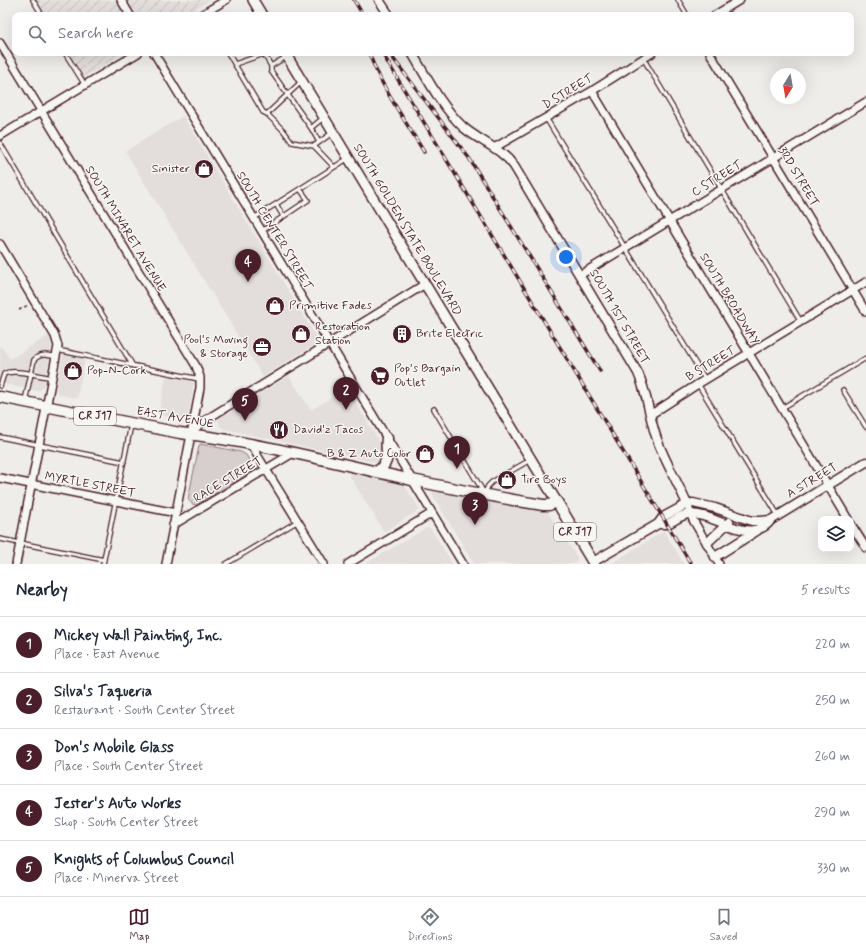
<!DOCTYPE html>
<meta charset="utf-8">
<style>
:root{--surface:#fff;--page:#f2f2f3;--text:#1f2937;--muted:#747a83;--line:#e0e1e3;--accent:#4a1f2b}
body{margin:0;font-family:Mynerve,sans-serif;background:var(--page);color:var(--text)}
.controls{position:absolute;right:12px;bottom:12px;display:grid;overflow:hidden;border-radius:8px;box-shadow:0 4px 16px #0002}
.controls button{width:36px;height:36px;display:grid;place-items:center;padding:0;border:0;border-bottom:1px solid var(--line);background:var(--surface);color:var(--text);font:20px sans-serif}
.compass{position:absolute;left:770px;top:68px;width:36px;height:36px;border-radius:50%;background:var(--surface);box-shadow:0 4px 16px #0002;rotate:191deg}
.you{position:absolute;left:566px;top:257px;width:14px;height:14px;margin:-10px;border:3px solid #fff;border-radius:50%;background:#1a73e8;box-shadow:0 0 0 6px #1a73e833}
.badge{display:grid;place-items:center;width:26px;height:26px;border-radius:50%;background:var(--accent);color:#fff;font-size:13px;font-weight:700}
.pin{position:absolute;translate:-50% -33px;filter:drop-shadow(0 1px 2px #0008)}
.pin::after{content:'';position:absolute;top:21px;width:14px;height:12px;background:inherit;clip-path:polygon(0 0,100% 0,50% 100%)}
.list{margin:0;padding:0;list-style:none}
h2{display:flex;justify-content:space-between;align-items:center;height:52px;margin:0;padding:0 16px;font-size:17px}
h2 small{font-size:13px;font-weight:400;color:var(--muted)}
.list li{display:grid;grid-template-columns:26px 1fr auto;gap:12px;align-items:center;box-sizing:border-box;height:56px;padding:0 16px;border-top:1px solid var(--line)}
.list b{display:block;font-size:15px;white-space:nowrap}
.list p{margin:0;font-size:13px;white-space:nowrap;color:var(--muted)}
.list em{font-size:13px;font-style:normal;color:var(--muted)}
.icon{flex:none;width:22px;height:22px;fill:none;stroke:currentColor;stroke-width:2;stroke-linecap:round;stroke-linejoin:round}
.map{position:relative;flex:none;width:866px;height:564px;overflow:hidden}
.search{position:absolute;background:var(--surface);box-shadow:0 4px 16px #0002;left:12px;right:12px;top:12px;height:44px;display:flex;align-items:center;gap:10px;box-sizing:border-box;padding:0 14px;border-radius:8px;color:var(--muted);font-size:15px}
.sheet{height:332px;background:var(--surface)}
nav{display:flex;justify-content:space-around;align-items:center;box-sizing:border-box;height:56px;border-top:1px solid var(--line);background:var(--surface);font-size:11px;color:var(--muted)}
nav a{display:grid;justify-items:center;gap:2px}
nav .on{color:var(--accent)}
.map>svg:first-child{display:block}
.built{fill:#e3dedc}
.industrial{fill:url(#industrial-furrows)}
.grass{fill:#d7cfce;stroke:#90777c}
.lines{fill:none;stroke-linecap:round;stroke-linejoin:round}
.service-casing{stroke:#4a1f2b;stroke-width:6}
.minor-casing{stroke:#4a1f2b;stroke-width:10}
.tertiary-casing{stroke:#4a1f2b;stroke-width:11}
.secondary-casing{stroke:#4a1f2b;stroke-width:12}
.primary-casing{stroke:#4a1f2b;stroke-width:13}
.path{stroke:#4a1f2b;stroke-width:1.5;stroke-dasharray:3 3;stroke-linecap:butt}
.service{stroke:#f6f6f2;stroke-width:3.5}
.minor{stroke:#f6f6f2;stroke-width:7}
.tertiary{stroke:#f6f6f2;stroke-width:8}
.secondary{stroke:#f6f6f2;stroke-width:9}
.primary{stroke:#f6f6f2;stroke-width:10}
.rail-casing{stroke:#4a1f2b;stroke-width:3.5}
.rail{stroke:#f6f6f2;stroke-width:2;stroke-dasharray:6;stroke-linecap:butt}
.labels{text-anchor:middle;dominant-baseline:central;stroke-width:3;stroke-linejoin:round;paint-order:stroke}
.shield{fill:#f6f6f2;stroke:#7e6067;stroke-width:1}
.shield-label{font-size:11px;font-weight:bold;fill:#4a1f2b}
.street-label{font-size:12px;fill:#4a1f2b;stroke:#f6f6f2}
.poi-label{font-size:12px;fill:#4a1f2b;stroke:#f6f6f2;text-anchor:start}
</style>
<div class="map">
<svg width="866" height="564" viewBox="0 0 866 564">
<defs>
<pattern id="industrial-furrows" width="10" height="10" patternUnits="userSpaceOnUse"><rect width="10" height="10" fill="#e3dedc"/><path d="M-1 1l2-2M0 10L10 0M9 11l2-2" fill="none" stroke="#c4bebd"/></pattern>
</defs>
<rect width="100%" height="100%" fill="#efedea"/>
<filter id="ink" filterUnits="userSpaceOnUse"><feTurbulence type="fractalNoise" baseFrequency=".025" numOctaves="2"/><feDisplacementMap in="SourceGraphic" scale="8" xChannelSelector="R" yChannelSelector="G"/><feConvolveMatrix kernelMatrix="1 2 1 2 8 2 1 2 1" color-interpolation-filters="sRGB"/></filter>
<g filter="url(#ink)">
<!-- built -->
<path class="built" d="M183,116L317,338V342L314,345L263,377L125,151Z
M49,335L51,344V350L44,385L42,389L37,391L0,383V345L10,359Z
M63,355L85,359L77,398L60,395L57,392L56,388Z
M166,376L194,382L189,413L187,416L183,419L158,415Z
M289,376L311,410L347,388L385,451L382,461L375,462L224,429L220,426L218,420L221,417Z
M348,473L404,485L418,506L419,510L384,532Z
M433,491L548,513L577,557V561L573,564H474L432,494Z
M428,527L431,529L453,564H365Z
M664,531L684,564H613L615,561Z"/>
<!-- industrial -->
<path class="industrial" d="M36,0H210L186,15H45Z
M68,53H124L83,78Z"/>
<!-- grass -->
<path class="grass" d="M200,444L241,452L246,455L255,470L196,505L192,504L188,499L199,446Z"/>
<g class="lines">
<defs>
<path id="service" d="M33,0L42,15
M678,0L687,15
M65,53L85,85
M228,53L263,112L267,114
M643,58L801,322
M235,64L264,54L271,66L286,57
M271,66V71L311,128
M301,82L267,114L283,130L292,142L314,146L334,167
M546,118L705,379
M319,142L311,128L323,118
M0,143L133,366
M314,146L332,133
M276,204L283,216
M254,218L347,159
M262,231L308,200L300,189
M57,350L199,379
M698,384L778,515
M0,386L4,374C13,368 41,376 52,378
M843,390L866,427
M25,401L34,360C40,353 48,355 56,357
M782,408L866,358
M434,409L484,493
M0,437L124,462
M485,493L488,486L492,482L530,460
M0,539L104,560
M103,564L131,425
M226,564L298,521"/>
<path id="minor" d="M121,0L130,15
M201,15L226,0
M715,15L740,0
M0,43L196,366L200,377V388L166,564
M154,53L463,564
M710,53L866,312
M592,91L848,519
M0,136L138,53
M494,148L592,91L652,53
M0,244L55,336L58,346L16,564
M580,275L866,102
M650,415L698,384L866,282
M192,431L204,421L425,284
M251,445L324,564
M0,478L176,513
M687,504L693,520L719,564
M851,524L866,548
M173,525L293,453
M348,564L432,513"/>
<path id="tertiary" d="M379,0L389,15
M412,53C427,78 441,106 463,127C479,141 501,148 514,166L638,373C648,395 649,419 658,442C666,463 678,483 687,504
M658,524C661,524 664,524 667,524C675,521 681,514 690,514C716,513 750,547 771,520
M707,543L729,522
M715,557L758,530
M593,562L658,524L663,517L687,504L693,503L715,508L752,521H760L771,520L866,462"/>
<path id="secondary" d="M253,0L262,15
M285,53L557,502"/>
<path id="primary" d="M0,397L180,433C258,442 335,463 412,480C455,489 499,498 543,505H549L557,502L594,564
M377,472C392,460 385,453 387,438"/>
</defs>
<!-- service casing -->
<use href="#service" class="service-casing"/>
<!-- minor casing -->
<use href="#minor" class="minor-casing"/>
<!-- tertiary casing -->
<use href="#tertiary" class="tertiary-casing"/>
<!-- secondary casing -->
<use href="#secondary" class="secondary-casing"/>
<!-- primary casing -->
<use href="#primary" class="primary-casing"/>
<!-- path -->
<path class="path" d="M19,310L28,305"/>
<!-- service -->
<use href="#service" class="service"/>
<!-- minor -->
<use href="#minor" class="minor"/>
<!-- tertiary -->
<use href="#tertiary" class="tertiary"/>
<!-- secondary -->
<use href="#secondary" class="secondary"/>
<!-- primary -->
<use href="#primary" class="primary"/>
<defs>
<path id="rail" d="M354,0L363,15
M369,53C382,89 405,120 424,152
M382,53L691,564
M389,53L469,158L600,371"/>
</defs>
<!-- rail casing -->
<use href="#rail" class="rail-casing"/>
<!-- rail -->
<use href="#rail" class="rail"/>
</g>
</g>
<!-- icons -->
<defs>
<symbol id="shop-disc" viewBox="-11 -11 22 22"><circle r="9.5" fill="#4a1f2b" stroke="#f6f6f2"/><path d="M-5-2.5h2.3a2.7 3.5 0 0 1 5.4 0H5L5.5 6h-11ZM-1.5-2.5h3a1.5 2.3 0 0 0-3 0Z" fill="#fff"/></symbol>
<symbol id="building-disc" viewBox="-11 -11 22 22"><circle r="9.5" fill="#4a1f2b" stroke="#f6f6f2"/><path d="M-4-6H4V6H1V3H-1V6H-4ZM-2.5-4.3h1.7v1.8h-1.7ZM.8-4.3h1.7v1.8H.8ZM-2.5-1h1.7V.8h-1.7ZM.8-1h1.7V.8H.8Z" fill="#fff"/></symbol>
<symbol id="office-disc" viewBox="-11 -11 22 22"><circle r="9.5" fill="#4a1f2b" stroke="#f6f6f2"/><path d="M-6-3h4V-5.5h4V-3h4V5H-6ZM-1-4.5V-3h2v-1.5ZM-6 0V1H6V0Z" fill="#fff"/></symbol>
<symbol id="supermarket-disc" viewBox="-11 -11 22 22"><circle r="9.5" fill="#4a1f2b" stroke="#f6f6f2"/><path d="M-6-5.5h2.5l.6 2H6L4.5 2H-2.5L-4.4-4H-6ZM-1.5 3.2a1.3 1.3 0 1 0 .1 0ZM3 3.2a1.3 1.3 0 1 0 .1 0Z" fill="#fff"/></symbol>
<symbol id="restaurant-disc" viewBox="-11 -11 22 22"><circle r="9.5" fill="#4a1f2b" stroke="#f6f6f2"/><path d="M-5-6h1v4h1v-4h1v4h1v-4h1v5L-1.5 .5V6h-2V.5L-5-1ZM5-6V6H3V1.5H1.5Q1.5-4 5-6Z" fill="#fff"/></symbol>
</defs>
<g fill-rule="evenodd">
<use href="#shop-disc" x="193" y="158" width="22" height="22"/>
<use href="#shop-disc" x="264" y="295" width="22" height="22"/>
<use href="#shop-disc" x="290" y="323" width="22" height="22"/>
<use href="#building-disc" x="391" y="323" width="22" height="22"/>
<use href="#office-disc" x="251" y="336" width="22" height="22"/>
<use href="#shop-disc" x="62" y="360" width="22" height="22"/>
<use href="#supermarket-disc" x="369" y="365" width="22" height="22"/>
<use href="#restaurant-disc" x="268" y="419" width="22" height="22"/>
<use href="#shop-disc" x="414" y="443" width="22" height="22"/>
<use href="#shop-disc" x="496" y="469" width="22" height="22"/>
</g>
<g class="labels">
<!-- shield labels -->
<g class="shield">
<rect x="74" y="407" width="42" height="18" rx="3"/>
<rect x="554" y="523" width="42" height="18" rx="3"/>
</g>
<g class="shield-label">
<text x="95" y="416">CR J17</text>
<text x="575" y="532">CR J17</text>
</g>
<!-- street labels -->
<g class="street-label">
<text transform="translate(568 92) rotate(-31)">D STREET</text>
<text transform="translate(798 177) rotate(59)">3RD STREET</text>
<text transform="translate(717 179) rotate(-32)">C STREET</text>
<text transform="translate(125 229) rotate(59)">SOUTH MINARET AVENUE</text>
<text transform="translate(407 230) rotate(59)">SOUTH GOLDEN STATE BOULEVARD</text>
<text transform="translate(274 231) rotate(59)">SOUTH CENTER STREET</text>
<text transform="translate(729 299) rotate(59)">SOUTH BROADWAY</text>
<text transform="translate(619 317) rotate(60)">SOUTH 1ST STREET</text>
<text transform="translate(711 364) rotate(-31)">B STREET</text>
<text transform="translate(175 418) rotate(10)">EAST AVENUE</text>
<text transform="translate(228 480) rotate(-31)">RACE STREET</text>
<text transform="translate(812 481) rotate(-31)">A STREET</text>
<text transform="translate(90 485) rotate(11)">MYRTLE STREET</text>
</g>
<!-- poi labels -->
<g class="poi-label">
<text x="190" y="169" text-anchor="end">Sinister</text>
<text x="289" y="306">Primitive Fades</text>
<text x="315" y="327">Restoration<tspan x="315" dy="14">Station</tspan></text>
<text x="416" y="334">Brite Electric</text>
<text x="248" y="340" text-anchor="end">Pool's Moving<tspan x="248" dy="14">&amp; Storage</tspan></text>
<text x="394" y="369">Pop's Bargain<tspan x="394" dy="14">Outlet</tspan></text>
<text x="87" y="371">Pop-N-Cork</text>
<text x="293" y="430">David'z Tacos</text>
<text x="411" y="454" text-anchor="end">B &amp; Z Auto Color</text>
<text x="521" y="480">Tire Boys</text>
</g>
</g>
</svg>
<div class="controls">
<button><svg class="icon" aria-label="layers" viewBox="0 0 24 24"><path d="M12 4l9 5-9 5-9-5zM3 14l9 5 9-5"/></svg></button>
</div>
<svg class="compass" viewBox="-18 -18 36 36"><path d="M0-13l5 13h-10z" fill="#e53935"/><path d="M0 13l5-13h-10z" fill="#747a83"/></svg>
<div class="you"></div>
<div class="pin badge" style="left:457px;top:469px">1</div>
<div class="pin badge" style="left:346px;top:410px">2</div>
<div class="pin badge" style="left:475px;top:525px">3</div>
<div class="pin badge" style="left:248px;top:282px">4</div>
<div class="pin badge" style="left:245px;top:421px">5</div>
<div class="search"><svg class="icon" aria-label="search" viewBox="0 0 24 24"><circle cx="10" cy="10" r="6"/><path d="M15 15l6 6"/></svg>Search here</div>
</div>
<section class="sheet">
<h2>Nearby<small>5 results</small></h2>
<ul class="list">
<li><span class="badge">1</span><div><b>Mickey Wall Painting, Inc.</b><p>Place · East Avenue</p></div><em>220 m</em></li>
<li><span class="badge">2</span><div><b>Silva's Taqueria</b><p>Restaurant · South Center Street</p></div><em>250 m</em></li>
<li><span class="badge">3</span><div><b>Don's Mobile Glass</b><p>Place · South Center Street</p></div><em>260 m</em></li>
<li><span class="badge">4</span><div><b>Jester's Auto Works</b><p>Shop · South Center Street</p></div><em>290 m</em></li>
<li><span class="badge">5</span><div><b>Knights of Columbus Council</b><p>Place · Minerva Street</p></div><em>330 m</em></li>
</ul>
</section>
<nav>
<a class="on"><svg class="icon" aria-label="map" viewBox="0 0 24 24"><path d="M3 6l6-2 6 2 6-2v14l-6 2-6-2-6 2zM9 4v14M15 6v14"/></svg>Map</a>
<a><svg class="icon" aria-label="directions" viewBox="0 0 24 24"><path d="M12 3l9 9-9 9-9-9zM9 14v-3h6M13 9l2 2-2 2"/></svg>Directions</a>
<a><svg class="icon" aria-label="saved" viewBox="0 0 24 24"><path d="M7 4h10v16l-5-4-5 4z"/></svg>Saved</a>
</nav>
